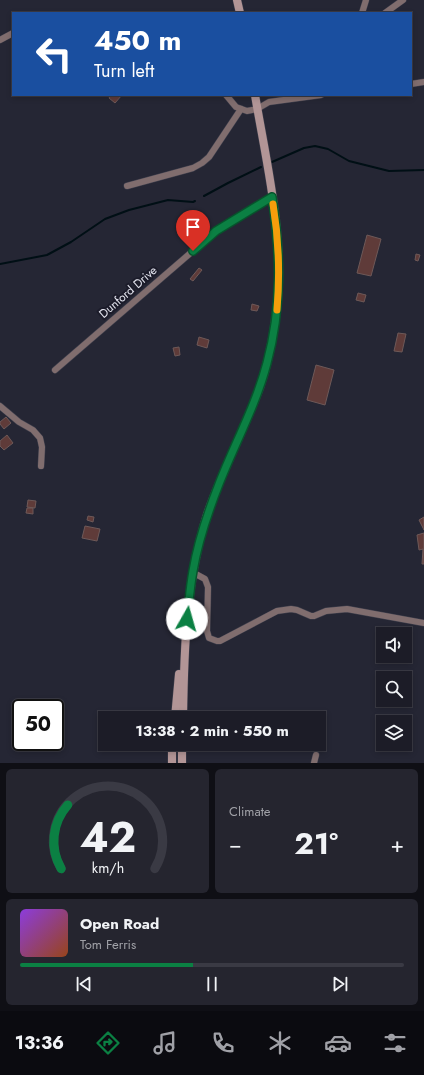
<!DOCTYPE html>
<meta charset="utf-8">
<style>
body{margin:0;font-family:Jost,sans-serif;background:#25252f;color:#f1f3f6;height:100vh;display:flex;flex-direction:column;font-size:15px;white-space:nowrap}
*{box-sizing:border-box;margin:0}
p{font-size:13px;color:#a0a1a7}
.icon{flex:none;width:22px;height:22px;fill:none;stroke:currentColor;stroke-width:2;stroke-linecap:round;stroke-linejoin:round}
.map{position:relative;height:763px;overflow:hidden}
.side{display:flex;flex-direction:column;gap:6px;padding:6px;background:#0f0f15;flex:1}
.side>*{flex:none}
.guide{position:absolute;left:12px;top:12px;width:400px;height:84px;border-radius:0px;box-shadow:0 2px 6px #0003,0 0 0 1px #3a3a44;background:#1a4fa0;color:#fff;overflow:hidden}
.controls{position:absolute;left:376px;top:627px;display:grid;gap:8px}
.controls a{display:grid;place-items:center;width:36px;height:36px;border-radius:0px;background:#1c1c27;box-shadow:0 2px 6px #0003,0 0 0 1px #3a3a44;font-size:20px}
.speed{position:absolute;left:12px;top:699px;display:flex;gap:8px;font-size:20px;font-weight:700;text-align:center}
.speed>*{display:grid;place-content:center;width:52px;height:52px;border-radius:50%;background:#1c1c27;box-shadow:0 2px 6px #0003,0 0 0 1px #3a3a44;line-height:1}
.speed .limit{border:2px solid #111;border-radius:6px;background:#fff;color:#111}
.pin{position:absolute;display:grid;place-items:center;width:34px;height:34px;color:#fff;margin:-41px -17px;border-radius:50% 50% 50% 0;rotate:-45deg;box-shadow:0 0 4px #0007}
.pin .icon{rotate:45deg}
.me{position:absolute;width:44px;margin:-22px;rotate:7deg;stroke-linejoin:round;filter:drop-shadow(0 0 3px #0008)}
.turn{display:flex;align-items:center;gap:14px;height:84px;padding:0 16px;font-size:18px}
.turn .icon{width:52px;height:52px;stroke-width:2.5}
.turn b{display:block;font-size:28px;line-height:34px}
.big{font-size:30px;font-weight:700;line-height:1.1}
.side .card{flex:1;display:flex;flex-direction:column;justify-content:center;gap:6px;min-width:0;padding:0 14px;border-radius:6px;background:#25252f}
.side .dial{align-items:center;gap:0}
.dial svg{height:104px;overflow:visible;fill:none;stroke:#3a3a44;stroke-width:7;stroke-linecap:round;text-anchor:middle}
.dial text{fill:#f1f3f6;stroke:none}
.song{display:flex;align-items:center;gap:12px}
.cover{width:48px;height:48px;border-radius:6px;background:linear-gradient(135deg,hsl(270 70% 55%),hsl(20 70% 35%))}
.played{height:4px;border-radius:2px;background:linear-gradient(90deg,#0b8043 45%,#3a3a44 45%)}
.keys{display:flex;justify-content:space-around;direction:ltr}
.heat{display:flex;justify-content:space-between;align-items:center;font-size:22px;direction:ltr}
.side .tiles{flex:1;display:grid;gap:6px;grid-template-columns:1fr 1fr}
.card:last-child{grid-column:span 2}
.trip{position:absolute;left:98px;top:711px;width:228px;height:40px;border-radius:0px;background:#1c1c27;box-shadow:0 2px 6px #0003,0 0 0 1px #3a3a44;font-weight:700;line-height:40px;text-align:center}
.tabs{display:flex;height:64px;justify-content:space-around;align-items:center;background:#0b0b10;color:#a0a1a7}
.tabs .icon{width:28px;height:28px}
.tabs .current{color:#0b8043}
.tabs b{font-size:18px;color:#f1f3f6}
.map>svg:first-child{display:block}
</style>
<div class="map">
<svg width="424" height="763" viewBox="0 0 424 763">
<rect width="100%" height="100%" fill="#252634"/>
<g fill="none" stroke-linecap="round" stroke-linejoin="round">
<g stroke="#000f15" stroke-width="2">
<polyline points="272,162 304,148 315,146 328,149 349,161 389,171 424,170"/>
<polyline points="204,196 228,183 261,167"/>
<polyline points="0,264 47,255 71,242 105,219 129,210 168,200 193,202 195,201"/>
</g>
</g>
<g fill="#5f3b39" stroke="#6e5958">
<polygon points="111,95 122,95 115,103 109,98"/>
<polygon points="367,235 381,239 371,276 357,273"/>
<polygon points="416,254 420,255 418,261 415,260"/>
<polygon points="199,268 202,270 193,281 190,279"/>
<polygon points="358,293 366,295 364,302 356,300"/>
<polygon points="252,304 259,306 257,311 251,310"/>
<polygon points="398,333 406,334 402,352 394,351"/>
<polygon points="199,337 209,340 207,348 197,345"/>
<polygon points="179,347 180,355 175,356 173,348"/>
<polygon points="316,365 334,370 325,405 307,400"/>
<polygon points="6,417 11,423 4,429 0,424 0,422"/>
<polygon points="7,435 13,443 4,450 0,446 0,441"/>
<polygon points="28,500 36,501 35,508 27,507"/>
<polygon points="27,508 33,508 33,514 26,513"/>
<polygon points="88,516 94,517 93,522 87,520"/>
<polygon points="424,517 424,530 419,520"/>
<polygon points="85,526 100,529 97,541 82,538"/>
<polygon points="424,533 424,564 422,564 423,549 419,550 417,535"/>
</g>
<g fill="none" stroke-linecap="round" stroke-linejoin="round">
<g stroke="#40414e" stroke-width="7">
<g id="minor">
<polyline points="362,13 366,0"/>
<polyline points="385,13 403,0"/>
<polyline points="0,40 13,33"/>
<polyline points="411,84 424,82"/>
<polyline points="226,95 236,107 247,111 257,109 269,102 321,95"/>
<polyline points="127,186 193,168 202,163 209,157 241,109"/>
<polyline points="55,370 216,231 272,197"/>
<polyline points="0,406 19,422 33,430 40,438 42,447 41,466"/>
<polyline points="192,572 205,579 208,587 207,631 209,638 217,641 220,641 277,611 291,609 297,610 311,616 314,616 326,611 347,609 424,623"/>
<polyline points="314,763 316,755"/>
</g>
</g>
<g stroke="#40414e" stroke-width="9">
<g id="secondary">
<polyline points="237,0 240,13"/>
<polyline points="175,718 179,674"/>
<path d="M 183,718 C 184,649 186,581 207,515 C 222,471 244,430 260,387 C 268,364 273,339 276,315 C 286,242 267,166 255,95"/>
<polyline points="182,744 182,763"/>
<polyline points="172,763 172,744"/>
</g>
</g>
<use href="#minor" stroke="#806d6e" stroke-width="6"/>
<use href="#secondary" stroke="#b29596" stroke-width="8"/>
</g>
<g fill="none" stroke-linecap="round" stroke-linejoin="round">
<g stroke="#07532c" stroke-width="10">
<path id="route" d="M 187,619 C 189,603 190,587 193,571 C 198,541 208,512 219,484 C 235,443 256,405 267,363 C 282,307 281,254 272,197 L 216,231 L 193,251"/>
</g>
<use href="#route" stroke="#0b8043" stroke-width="7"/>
<path stroke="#f59e0b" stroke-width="7" d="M 273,204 C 279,240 280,274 277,310"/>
</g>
<g text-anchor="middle" stroke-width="4" stroke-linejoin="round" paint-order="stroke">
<g font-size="12" fill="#e3e4ee" stroke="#1c1c2a">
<text transform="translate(128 292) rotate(-41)" y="4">Dunford Drive</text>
</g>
</g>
</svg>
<div class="controls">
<a><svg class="icon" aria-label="sound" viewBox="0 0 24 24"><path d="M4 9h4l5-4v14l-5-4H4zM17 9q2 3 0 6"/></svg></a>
<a><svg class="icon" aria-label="search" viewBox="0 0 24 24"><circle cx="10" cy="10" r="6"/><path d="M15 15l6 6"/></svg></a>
<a><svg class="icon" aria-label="layers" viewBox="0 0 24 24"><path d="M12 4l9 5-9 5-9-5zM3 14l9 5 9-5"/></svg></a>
</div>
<div class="speed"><div class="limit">50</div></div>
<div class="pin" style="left:193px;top:251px;background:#d93025"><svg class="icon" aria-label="arrive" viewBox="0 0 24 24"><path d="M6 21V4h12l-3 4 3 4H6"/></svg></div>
<svg class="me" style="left:187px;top:619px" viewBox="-20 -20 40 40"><circle r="19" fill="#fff"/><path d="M0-13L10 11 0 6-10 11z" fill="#0b8043"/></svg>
<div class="trip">13:38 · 2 min · 550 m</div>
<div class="guide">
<div class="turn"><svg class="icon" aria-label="left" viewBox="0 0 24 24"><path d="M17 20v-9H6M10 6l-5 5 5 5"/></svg><div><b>450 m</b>Turn left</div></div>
</div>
</div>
<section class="side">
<div class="tiles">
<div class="card dial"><svg viewBox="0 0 100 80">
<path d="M14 69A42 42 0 1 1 86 69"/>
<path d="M14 69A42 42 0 0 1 19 20" stroke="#0b8043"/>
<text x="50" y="56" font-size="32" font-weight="700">42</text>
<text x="50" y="72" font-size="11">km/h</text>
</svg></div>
<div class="card"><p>Climate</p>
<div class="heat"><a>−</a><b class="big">21°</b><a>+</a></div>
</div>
<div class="card">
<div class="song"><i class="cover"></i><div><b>Open Road</b><p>Tom Ferris</p></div></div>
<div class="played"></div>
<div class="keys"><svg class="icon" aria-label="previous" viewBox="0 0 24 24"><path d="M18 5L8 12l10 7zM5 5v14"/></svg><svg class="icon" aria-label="pause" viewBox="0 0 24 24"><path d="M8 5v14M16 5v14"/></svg><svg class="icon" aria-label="next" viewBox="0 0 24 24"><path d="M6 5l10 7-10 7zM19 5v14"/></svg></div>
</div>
</div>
</section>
<nav class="tabs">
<b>13:36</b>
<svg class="icon current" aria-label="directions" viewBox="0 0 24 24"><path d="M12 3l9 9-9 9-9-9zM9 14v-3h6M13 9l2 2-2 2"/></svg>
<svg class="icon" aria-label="music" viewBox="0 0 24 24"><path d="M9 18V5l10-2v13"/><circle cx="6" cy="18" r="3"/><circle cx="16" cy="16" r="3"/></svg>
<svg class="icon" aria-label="phone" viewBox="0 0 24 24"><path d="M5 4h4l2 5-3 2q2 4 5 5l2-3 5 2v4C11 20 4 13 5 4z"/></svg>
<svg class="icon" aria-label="climate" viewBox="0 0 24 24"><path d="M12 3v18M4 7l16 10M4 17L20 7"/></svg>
<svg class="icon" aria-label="car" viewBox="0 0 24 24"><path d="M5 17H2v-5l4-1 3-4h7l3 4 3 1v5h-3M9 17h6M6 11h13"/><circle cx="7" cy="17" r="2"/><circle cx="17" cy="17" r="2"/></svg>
<svg class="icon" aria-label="filters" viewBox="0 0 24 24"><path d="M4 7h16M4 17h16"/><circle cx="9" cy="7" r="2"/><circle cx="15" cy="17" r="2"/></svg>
</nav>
